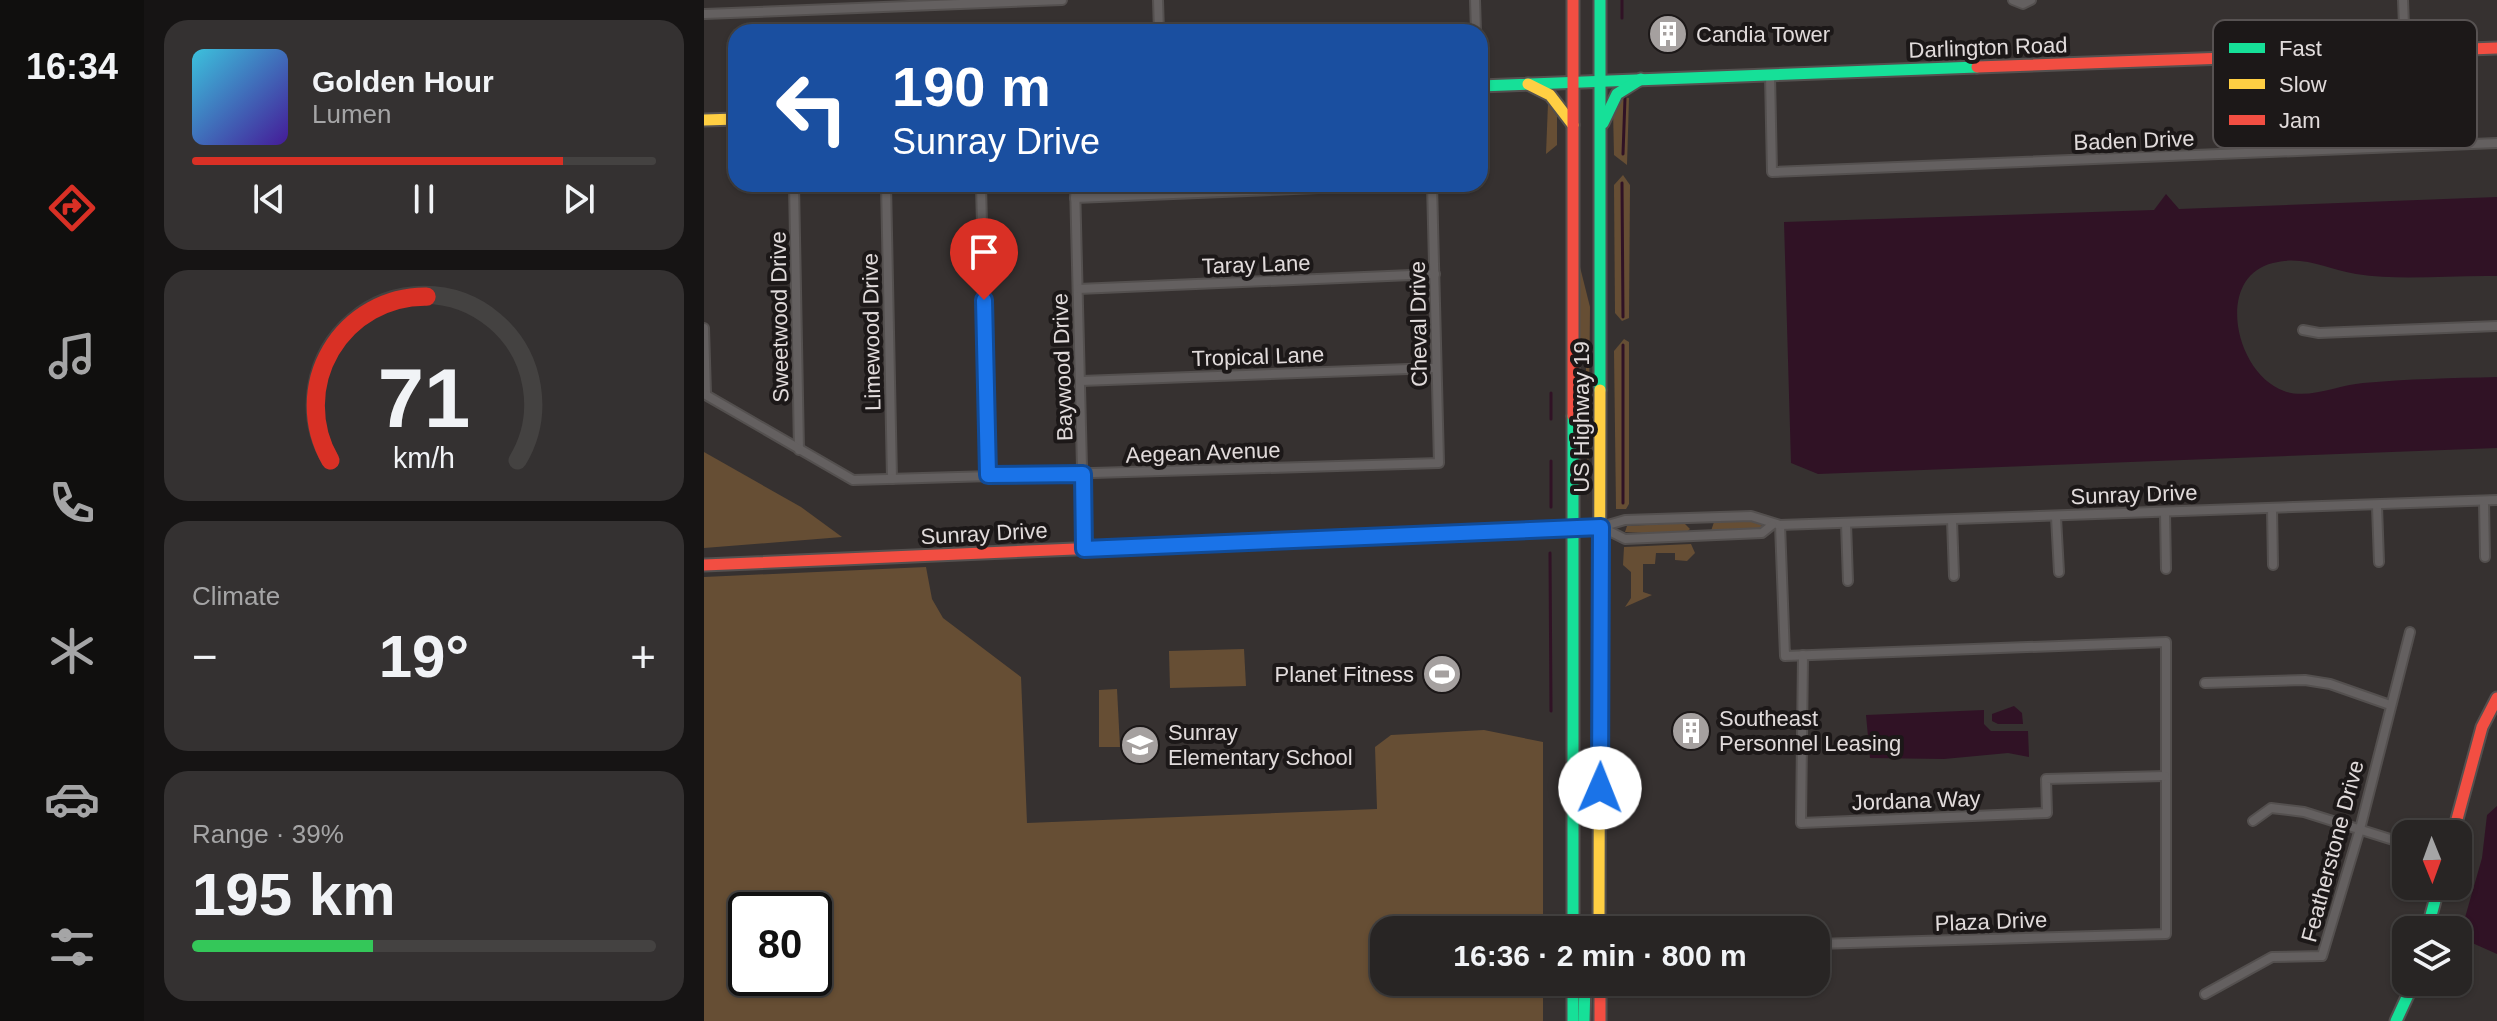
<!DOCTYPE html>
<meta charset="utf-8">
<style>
body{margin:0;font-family:Arial,sans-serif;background:#343131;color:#f1f3f6;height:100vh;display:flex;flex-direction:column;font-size:30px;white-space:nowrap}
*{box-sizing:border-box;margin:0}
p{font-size:26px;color:#a5a5a6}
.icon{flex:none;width:44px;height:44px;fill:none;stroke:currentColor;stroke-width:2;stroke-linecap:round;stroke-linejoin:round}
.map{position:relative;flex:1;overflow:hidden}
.panel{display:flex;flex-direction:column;gap:20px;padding:20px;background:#161414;width:560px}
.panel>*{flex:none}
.banner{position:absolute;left:24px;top:24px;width:760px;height:168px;border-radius:24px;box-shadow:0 2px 6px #0004,0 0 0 2px #444241;background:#1a4fa0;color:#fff;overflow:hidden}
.needle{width:52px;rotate:179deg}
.controls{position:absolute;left:1688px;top:820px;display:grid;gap:16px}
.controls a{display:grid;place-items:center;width:80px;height:80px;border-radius:16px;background:#282524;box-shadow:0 2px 6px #0004,0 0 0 2px #444241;font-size:40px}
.speed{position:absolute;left:24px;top:892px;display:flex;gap:16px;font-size:40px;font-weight:700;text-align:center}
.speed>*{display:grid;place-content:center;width:104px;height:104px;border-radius:50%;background:#282524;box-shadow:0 2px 6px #0004,0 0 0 2px #444241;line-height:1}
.speed .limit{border:4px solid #111;border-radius:12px;background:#fff;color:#111}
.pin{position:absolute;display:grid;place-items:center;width:68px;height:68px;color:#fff;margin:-82px -34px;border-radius:50% 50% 50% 0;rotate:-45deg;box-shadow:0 0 8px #0007}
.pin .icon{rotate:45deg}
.me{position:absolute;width:88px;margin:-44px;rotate:1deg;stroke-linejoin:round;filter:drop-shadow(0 0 6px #0008)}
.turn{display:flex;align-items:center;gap:28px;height:168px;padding:0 32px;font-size:36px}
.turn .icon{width:104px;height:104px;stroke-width:2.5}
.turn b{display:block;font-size:56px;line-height:68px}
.big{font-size:60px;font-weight:800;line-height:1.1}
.panel .widget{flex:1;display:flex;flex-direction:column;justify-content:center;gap:12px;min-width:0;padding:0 28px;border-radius:24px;background:#343131}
.panel .dial{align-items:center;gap:0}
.dial svg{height:208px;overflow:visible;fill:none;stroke:#444241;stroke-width:7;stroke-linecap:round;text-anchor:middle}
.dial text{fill:#f1f3f6;stroke:none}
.song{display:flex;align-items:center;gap:24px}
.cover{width:96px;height:96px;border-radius:12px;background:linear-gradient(135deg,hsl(190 70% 55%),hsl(260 70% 35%))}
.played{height:8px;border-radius:4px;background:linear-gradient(90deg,#d93025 80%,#444241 80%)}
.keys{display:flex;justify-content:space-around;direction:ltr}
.heat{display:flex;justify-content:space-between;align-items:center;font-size:44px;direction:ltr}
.charge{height:12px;border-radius:6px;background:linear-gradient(90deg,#34c759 39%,#444241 0)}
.trip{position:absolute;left:666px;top:916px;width:460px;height:80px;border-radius:24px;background:#282524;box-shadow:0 2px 6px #0004,0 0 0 2px #444241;font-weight:800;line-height:80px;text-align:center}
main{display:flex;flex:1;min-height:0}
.dock{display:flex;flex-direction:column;width:144px;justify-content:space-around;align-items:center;background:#100f0e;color:#a5a5a6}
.dock .icon{width:56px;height:56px}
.dock .on{color:#d93025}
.dock b{font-size:36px;color:#f1f3f6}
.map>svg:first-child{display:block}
</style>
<main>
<nav class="dock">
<b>16:34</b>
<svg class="icon on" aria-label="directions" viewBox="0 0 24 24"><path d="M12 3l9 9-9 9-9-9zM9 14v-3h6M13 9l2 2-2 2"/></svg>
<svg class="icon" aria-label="music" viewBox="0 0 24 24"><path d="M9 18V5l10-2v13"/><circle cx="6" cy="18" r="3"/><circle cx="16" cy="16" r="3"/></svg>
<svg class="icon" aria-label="phone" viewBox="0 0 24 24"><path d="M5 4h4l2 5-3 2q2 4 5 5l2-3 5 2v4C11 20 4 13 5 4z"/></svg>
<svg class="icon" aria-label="climate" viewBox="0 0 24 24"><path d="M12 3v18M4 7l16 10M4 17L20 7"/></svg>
<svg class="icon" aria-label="car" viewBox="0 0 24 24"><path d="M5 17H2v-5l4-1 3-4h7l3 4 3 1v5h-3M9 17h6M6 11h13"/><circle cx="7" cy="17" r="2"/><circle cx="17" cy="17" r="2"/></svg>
<svg class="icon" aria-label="filters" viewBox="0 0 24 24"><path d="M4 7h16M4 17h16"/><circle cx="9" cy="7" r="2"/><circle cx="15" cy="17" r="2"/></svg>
</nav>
<section class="panel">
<div class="widget">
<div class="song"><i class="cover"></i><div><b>Golden Hour</b><p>Lumen</p></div></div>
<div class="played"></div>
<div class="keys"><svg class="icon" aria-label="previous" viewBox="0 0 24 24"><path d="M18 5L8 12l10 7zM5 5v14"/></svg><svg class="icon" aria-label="pause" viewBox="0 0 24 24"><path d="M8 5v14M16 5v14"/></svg><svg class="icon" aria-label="next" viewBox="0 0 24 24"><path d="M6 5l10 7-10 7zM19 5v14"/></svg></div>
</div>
<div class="widget dial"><svg viewBox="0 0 100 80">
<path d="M14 69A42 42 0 1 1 86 69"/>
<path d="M14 69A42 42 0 0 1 51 6" stroke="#d93025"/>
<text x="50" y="56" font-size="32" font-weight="700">71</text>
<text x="50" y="72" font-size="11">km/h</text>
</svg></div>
<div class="widget"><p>Climate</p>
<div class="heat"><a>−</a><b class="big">19°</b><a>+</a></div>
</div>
<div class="widget"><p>Range · 39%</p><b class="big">195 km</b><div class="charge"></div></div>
</section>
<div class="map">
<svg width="1793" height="1021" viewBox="0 0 1793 1021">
<rect width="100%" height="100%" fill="#363130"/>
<g fill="#664e34" fill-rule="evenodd">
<polygon points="918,97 925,98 923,165 910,155 909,110"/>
<polygon points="844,103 853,116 853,145 842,154"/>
<polygon points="919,175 926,185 925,318 918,321 911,313 910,185"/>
<polygon points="876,267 886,307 884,502 882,369 876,344"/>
<polygon points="920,339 925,342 925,504 922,509 912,509 910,351"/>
<polygon points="0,452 97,507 138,537 0,548"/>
<polygon points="1052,521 1058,523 1057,530 1007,531 1010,522"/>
<polygon points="980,523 986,529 979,535 921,532 923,526"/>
<polygon points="987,544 991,553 983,561 971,560 971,553 952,553 951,564 939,564 939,592 948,595 921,607 927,598 927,572 919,565 920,547"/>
<path d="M 222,567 L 228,599 L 239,618 L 317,677 L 323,823 L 673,809 L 671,747 L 687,735 L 780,730 L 839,742 L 839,930 L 680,930 L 680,982 L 839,982 L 839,1021 L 0,1021 L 0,577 ZM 42,910 L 110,910 L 110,978 L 42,978 Z"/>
<polygon points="540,649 542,686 466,688 465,651"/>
<polygon points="413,689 416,747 395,747 395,690"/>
</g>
<g fill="#301225">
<path d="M 1462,194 L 1475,209 L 1793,197 L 1793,276 C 1747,275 1697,281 1652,274 C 1622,269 1600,255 1569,263 C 1510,277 1531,374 1580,391 C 1605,400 1634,385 1659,383 C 1703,379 1748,378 1793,377 L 1793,448 L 1114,474 L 1087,463 L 1080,222 L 1450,210 Z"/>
<polygon points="1310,706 1318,713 1319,724 1294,724 1288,721 1288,714"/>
<polygon points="1280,710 1280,724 1287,731 1324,731 1325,757 1304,753 1240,759 1166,758 1162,715"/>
<polygon points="1793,806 1793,954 1766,942 1758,928 1778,858 1783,815"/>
</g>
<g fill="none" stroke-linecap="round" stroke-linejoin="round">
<g stroke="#301225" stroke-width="3">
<polyline points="918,0 918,18"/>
<polyline points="919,154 921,98"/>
<polyline points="918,183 919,317"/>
<polyline points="919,345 919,503"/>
<polyline points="847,419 847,393"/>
<polyline points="847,507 847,461"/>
<polyline points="846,553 847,711"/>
</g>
<g stroke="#54504f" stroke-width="12">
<g id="street">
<polyline points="454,0 455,32"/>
<polyline points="771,0 772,32"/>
<polyline points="1309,0 1319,4 1327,0"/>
<polyline points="1699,0 1701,52"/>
<polyline points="0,14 358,0"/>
<polyline points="1066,75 1068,172 1793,143"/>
<polyline points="90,184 95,450"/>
<polyline points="182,184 188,479"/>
<polyline points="277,184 284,475"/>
<polyline points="371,184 380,549"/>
<polyline points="371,198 711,184"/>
<polyline points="374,289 731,274"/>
<polyline points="0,328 2,394"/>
<polyline points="1599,330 1615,333 1793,326"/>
<polyline points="377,381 732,368"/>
<polyline points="0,394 149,480 735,463 728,184"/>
<polyline points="1780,501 1781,557"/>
<polyline points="1673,506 1675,562"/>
<polyline points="1568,508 1569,565"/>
<polyline points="1461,513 1462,569"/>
<polyline points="1352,517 1355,572"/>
<polyline points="1248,520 1250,576"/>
<polyline points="1142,523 1144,581"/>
<polyline points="1076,525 1081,656 1462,642 1462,934 1112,944"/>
<polyline points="897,527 921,520 1047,516 1076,525 1793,500"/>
<polyline points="897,527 921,539 1058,533 1068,525"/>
<polyline points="1099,655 1097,823 1343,813 1342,779 1461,776"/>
<polyline points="1501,683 1601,680 1626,684 1686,705"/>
<polyline points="1549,821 1567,808 1600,812 1702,844"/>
<polyline points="1501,994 1568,957 1618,956 1656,829 1706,632"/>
</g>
</g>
<g stroke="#54504f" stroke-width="15">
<g id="fast">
<polyline points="776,86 1273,67"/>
<polyline points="899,123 913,94 937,79"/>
<polyline points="896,390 896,0"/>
<polyline points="869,416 869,930"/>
<polyline points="559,541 897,527"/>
<polyline points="1723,930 1735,886"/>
<polyline points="869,982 869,1021"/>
<polyline points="880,1021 881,982"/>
<polyline points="1692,1021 1710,982"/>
</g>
</g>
<g stroke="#54504f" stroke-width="15">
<g id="slow">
<polyline points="824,84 846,95 869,125"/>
<polyline points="0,120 32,119"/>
<polyline points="895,930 896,390"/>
</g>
</g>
<g stroke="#54504f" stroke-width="15">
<g id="jam">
<polyline points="869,0 869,416"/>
<polyline points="1273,67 1793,48"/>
<polyline points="0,565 559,541"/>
<polyline points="1749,834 1778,727 1793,698"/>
<polyline points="896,982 896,1021"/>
</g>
</g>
<use href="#street" stroke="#646060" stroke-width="8"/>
<use href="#fast" stroke="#16e098" stroke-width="11"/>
<use href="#slow" stroke="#ffcf43" stroke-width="11"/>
<use href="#jam" stroke="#f24e42" stroke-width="11"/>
</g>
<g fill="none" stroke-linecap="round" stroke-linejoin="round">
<g stroke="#114b97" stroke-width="20">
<polyline id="route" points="280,300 284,475 379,474 380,549 897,527 896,788"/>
</g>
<use href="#route" stroke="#1a73e8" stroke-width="14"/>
</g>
<defs>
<g id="building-disc" transform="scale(2)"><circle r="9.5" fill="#a5a09f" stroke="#1c1818"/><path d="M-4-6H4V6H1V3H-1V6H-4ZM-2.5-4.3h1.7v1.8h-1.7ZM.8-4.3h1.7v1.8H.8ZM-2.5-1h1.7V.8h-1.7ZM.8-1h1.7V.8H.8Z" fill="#fff"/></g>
<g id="stadium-disc" transform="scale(2)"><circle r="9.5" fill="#a5a09f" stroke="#1c1818"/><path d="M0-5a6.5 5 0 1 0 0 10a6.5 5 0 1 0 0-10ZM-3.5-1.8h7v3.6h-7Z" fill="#fff"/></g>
<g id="school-disc" transform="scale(2)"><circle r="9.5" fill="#a5a09f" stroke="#1c1818"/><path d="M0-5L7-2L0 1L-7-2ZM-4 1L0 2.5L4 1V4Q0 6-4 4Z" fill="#fff"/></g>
</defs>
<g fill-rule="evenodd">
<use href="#building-disc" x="964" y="34"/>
<use href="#stadium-disc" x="738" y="674"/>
<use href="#building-disc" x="987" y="731"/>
<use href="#school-disc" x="436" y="745"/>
</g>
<g text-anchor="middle" stroke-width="8" stroke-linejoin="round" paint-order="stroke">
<g font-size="22" fill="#e1dbdb" stroke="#1c1818" text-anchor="start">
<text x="992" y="42">Candia Tower</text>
<text x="710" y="682" text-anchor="end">Planet Fitness</text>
<text x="1015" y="726">Southeast<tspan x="1015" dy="25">Personnel Leasing</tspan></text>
<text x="464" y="740">Sunray<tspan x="464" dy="25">Elementary School</tspan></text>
</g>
<g font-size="22" fill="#e1dbdb" stroke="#1c1818">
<text transform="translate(1284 47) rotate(-2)" y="8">Darlington Road</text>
<text transform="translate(1430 140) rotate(-2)" y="8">Baden Drive</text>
<text transform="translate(552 264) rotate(-2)" y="8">Taray Lane</text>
<text transform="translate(75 317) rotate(-91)" y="8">Sweetwood Drive</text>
<text transform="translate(714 324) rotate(-91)" y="8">Cheval Drive</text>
<text transform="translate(167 332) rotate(-91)" y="8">Limewood Drive</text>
<text transform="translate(554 356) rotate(-2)" y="8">Tropical Lane</text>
<text transform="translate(358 367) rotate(-92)" y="8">Baywood Drive</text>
<text transform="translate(877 417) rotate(-90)" y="8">US Highway 19</text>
<text transform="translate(499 452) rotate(-2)" y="8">Aegean Avenue</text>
<text transform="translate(1430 494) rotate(-2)" y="8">Sunray Drive</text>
<text transform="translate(280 533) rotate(-3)" y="8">Sunray Drive</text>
<text transform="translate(1212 800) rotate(-2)" y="8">Jordana Way</text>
<text transform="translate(1628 851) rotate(-75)" y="8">Featherstone Drive</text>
<text transform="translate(1287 921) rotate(-2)" y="8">Plaza Drive</text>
</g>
</g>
<rect x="1509" y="20" width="264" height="128" rx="12" fill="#1c1818" stroke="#575252" stroke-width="2"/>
<rect x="1525" y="43" width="36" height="10" fill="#16e098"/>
<rect x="1525" y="79" width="36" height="10" fill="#ffcf43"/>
<rect x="1525" y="115" width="36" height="10" fill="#f24e42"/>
<g font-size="22" fill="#e1dbdb">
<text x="1575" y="56">Fast</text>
<text x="1575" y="92">Slow</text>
<text x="1575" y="128">Jam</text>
</g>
</svg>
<div class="controls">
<a><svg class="needle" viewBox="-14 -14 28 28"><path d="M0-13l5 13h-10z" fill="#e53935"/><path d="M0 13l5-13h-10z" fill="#a5a5a6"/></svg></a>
<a><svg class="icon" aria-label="layers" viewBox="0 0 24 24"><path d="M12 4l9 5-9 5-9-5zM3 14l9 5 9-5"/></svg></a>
</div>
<div class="speed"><div class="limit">80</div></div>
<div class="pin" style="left:280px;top:300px;background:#d93025"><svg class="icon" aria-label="arrive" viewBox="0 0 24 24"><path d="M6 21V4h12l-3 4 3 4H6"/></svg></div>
<svg class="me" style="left:896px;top:788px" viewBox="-20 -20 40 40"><circle r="19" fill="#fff"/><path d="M0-13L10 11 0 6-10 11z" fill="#1a73e8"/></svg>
<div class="trip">16:36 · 2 min · 800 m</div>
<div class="banner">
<div class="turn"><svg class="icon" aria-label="left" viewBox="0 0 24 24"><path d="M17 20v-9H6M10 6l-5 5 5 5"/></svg><div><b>190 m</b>Sunray Drive</div></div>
</div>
</div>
</main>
